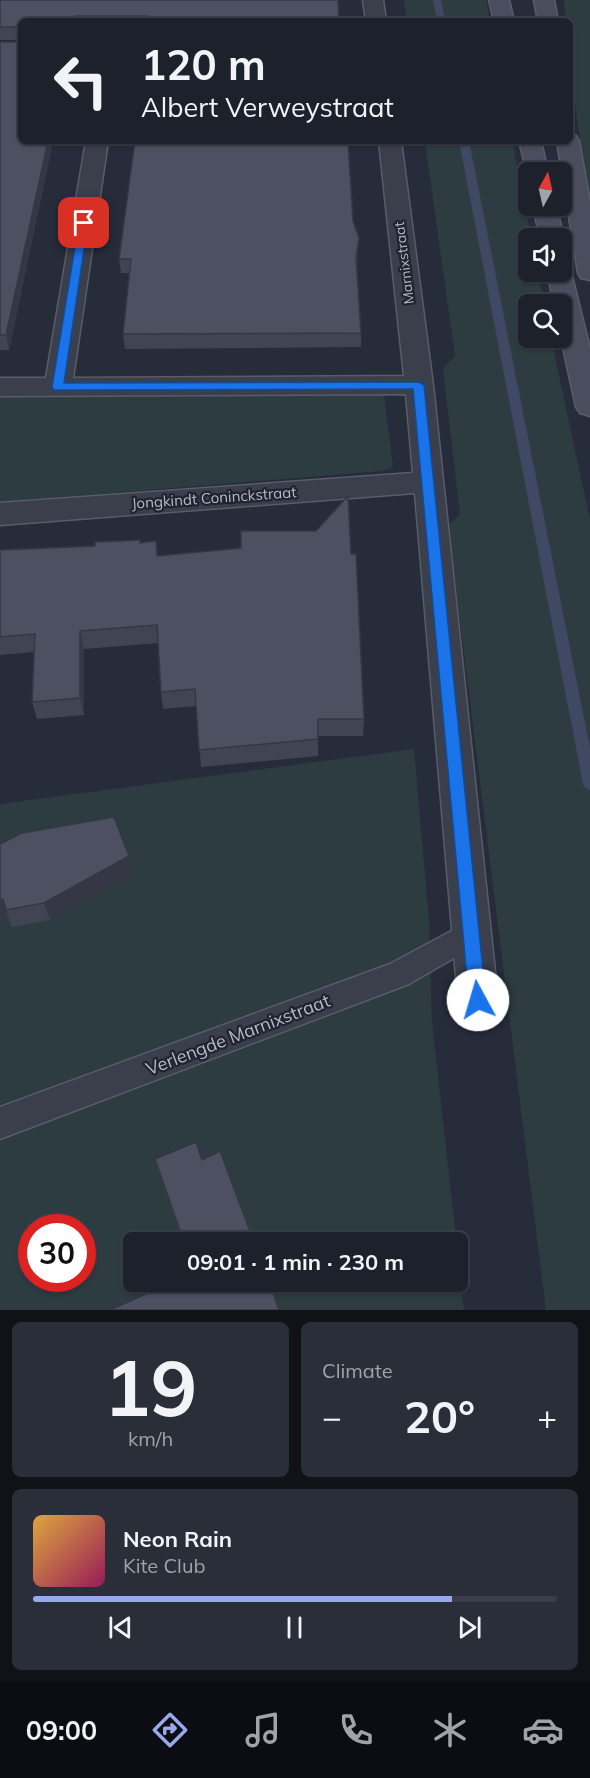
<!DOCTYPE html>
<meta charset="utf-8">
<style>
body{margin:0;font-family:Mulish,sans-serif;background:#2a2e38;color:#f1f3f6;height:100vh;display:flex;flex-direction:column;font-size:22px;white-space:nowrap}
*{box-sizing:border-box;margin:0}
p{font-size:20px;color:#a0a3a9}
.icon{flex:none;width:33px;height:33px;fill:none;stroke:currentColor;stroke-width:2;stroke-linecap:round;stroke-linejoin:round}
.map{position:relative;height:1310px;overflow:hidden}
.panel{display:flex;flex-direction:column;gap:12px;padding:12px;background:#101218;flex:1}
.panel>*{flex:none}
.banner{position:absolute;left:18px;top:18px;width:555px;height:126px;border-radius:9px;box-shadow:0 2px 4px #0004,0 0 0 2px #3b3e48;background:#1d212c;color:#f1f3f6;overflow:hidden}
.needle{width:39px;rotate:8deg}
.tools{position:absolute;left:518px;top:162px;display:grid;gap:12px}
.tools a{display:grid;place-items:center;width:54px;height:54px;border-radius:9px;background:#1d212c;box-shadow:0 2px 4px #0004,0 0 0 2px #3b3e48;font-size:30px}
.speed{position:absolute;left:18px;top:1214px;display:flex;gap:12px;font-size:30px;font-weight:700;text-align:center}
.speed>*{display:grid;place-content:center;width:78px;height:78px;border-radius:50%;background:#1d212c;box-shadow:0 2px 4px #0004,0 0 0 2px #3b3e48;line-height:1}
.speed .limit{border:9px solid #d22;background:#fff;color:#111}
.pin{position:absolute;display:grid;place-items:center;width:51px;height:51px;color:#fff;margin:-26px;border-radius:12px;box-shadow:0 3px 9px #0006}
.me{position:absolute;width:66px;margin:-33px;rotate:354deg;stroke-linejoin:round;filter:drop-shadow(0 0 4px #0008)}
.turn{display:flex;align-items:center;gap:21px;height:126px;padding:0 24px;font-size:27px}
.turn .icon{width:78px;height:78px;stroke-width:2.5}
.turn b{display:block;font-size:42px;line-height:51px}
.big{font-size:45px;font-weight:700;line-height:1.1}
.panel .widget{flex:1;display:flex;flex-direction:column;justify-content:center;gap:9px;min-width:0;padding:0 21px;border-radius:9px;background:#2a2e38}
.panel .dial{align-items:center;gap:0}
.dial b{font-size:78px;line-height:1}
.song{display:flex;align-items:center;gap:18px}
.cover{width:72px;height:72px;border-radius:9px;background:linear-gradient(135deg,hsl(40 70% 55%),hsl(330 70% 35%))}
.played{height:6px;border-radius:3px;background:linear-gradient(90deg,#97a8eb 80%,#3b3e48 80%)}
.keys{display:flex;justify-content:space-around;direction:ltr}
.heat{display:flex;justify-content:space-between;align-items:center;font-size:33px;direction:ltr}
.panel .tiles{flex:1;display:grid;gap:12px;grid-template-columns:1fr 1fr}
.widget:last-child{grid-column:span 2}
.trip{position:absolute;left:123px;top:1232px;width:345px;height:60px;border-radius:9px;background:#1d212c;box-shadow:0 2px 4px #0004,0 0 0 2px #3b3e48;font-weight:700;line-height:60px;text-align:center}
.menu{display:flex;height:96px;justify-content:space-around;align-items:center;background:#0c0d12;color:#a0a3a9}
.menu .icon{width:42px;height:42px}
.menu .current{color:#97a8eb}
.menu b{font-size:27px;color:#f1f3f6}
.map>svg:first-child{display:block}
</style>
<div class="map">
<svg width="590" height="1310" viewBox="0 0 590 1310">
<rect width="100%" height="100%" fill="#272c3b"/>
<g fill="#2d3c40" fill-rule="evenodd">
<polygon points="404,0 486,0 490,21 407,21"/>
<path d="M 564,0 L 590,0 L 590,192 C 578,132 570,83 570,21 L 566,21 Z"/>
<polygon points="425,141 512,141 531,238 528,238 528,272 538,272 544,304 528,304 528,338 551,338 590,520 590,1310 546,1310 448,525 460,515 443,368 455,356"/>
<polygon points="368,392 384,395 393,467 382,471 0,502 0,394"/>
<path d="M 414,749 L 429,921 L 432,1022 L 464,1310 L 0,1310 L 0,804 ZM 32,1227 L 82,1227 L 82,1278 L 32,1278 ZM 134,1242 L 458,1242 L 458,1281 L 134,1281 Z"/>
</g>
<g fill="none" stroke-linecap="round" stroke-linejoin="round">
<g fill="#404964" fill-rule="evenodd">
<polygon points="433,0 441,0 445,21 437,21"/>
<polygon points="459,141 469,141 590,748 590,790 585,788 583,784"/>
</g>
<g stroke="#595c69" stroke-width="3">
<polygon id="lane" points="470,921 480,925 484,934 480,943 409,984 0,1139 0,1107 390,964"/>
</g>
<g stroke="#595c69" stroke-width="3">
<g id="street">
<polygon points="363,0 383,0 386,21 366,21"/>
<polygon points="86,141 108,141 73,378 404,376 379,141 401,141 433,385 498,1000 492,1013 478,1019 464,1013 458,1000 415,493 0,525 0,503 413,473 406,394 0,396 0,378 46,378"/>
</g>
</g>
<g stroke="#595c69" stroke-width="3">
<g id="secondary">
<polygon points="489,0 509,0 514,21 494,21"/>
<polygon points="534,0 554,0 558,21 538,21"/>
<polygon points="570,135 576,136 579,141 590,203 590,280 581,278 578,273 557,141 570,141"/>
<polygon points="519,141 541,141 548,172 528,172 528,176"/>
<polygon points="533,206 556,206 564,238 561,243 561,238 540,238"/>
<polygon points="561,265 568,267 571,272 590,349 590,416 580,413 576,407 561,338 561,304 554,304 547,272 561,272"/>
</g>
</g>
<use href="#lane" fill="#3b3e4b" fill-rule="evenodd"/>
<use href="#street" fill="#3b3e4b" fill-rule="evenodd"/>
<use href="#secondary" fill="#494d5e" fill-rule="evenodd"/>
</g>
<g fill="#414553">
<polygon points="0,0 339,21 21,21 21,141 53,141 9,350 0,350 0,42 20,42 20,40 0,40"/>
<polygon points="353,221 359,238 357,264 361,333 361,347 125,349 123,334 130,273 121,273 119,259"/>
<polygon points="156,541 158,556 351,554 364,719 363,736 318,736 318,756 201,767 196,706 163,709 161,692 158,643 84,649 84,715 37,719 32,702 34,652 0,655 0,550 95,546"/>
<polygon points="0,844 129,856 132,874 50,920 12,927 8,916 0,919"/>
<polygon points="155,1159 202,1160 254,1242 183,1242 159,1172"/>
</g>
<g fill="#353844">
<polygon points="48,141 53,141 9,350 6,335"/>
<polygon points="359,238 358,253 356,272 356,257"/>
<polygon points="80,631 84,649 84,715 80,698"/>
<polygon points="129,856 132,874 50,920 44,903"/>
<polygon points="3,899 8,916 0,919 0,900"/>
</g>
<g fill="#4c5061" stroke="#353844" stroke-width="1.5">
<polygon points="0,0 338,0 339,21 151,21 152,17 146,16 75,16 74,21 21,21 21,141 48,141 6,335 0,335 0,42 20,42 20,27 0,27"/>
<polygon points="135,141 348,141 353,221 359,238 356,257 361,333 123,334 131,259 119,259"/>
<polygon points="348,496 351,554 356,554 364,719 318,719 318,739 199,750 195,689 161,692 157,625 80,631 80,698 32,702 35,634 0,637 0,550 95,546 95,542 140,540 140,543 156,541 157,556 241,548 241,531 316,531"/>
<polygon points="114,817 129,856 44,903 6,910 3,899 0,900 0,844 22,833"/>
<polygon points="196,1142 202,1160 220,1151 254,1242 184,1242 155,1159"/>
<polygon points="175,1281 269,1281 279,1310 110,1310"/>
</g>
<polygon fill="#1a73e8" stroke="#114b97" stroke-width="1.5" points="84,220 88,223 64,383 419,382 424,385 486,1000 484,1005 478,1008 472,1005 469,1000 413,389 54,390 52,387 79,223"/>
<g text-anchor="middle" stroke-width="4.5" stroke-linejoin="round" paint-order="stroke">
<g font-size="14" fill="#b6bac6" stroke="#202330">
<text transform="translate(404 263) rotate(-97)" y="5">Marnixstraat</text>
</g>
<g font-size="15" fill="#b6bac6" stroke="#202330">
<text transform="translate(214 498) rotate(-4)" y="5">Jongkindt Coninckstraat</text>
</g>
<g font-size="18" fill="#b6bac6" stroke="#202330">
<text transform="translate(238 1035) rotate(-21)" y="6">Verlengde Marnixstraat</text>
</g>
</g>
</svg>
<div class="tools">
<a><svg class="needle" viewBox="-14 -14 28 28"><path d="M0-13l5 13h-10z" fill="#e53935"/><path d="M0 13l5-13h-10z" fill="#a0a3a9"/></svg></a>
<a><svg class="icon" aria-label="sound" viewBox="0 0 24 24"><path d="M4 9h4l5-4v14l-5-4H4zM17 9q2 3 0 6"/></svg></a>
<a><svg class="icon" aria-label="search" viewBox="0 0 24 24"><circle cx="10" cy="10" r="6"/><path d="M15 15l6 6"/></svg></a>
</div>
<div class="speed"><div class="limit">30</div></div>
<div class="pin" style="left:84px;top:223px;background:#d93025"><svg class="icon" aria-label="arrive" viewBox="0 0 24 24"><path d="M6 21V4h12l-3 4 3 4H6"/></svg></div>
<svg class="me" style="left:478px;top:1000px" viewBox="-20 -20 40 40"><circle r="19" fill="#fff"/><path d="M0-13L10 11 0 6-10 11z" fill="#1a73e8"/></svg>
<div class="trip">09:01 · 1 min · 230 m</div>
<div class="banner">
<div class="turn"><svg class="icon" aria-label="left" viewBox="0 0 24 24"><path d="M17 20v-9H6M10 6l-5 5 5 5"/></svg><div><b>120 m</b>Albert Verweystraat</div></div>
</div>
</div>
<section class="panel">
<div class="tiles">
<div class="widget dial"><b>19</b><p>km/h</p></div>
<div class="widget"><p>Climate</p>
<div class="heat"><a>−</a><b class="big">20°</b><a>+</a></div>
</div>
<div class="widget">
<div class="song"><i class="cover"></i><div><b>Neon Rain</b><p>Kite Club</p></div></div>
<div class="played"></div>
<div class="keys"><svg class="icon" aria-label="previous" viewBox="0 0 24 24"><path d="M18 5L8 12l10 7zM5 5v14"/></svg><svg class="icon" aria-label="pause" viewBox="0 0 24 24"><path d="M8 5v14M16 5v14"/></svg><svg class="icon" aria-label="next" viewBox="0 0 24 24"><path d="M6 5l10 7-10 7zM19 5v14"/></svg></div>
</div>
</div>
</section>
<nav class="menu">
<b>09:00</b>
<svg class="icon current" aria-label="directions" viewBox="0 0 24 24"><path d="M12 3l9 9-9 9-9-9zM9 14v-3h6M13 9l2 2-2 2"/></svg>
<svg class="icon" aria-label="music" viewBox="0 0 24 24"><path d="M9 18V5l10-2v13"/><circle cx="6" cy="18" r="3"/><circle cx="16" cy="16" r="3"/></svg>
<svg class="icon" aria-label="phone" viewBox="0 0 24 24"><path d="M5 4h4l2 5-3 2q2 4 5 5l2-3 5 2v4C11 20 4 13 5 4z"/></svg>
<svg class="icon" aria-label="climate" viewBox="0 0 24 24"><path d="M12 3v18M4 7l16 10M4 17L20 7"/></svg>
<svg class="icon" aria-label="car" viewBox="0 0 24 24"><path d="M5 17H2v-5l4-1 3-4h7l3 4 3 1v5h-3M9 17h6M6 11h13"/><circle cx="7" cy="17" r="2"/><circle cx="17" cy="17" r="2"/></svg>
</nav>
